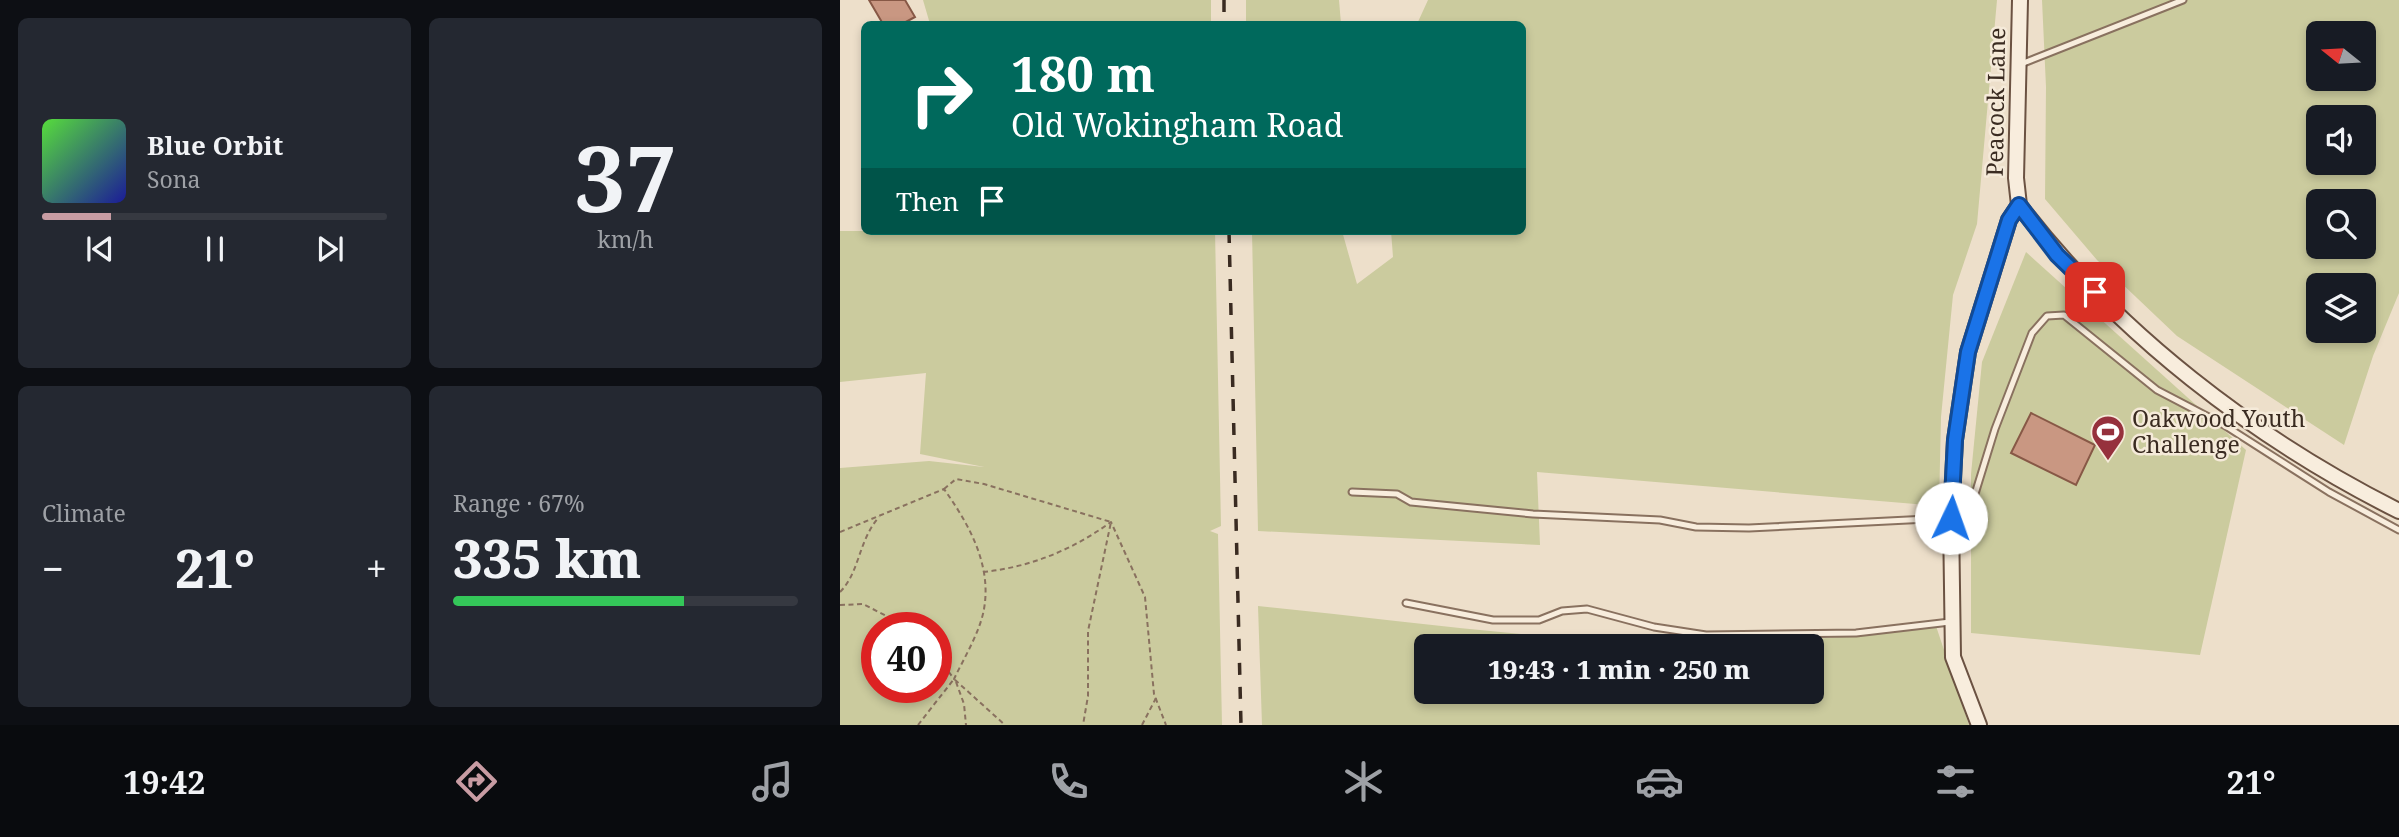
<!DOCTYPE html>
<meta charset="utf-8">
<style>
body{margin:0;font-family:"Noto Serif",serif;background:#242831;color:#f1f3f6;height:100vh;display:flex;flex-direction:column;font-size:26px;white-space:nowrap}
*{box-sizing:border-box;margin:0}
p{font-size:23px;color:#9ea1a6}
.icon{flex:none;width:38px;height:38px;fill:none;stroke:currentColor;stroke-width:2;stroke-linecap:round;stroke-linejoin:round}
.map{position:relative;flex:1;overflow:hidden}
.panel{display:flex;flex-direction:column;gap:18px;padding:18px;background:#0d0f14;width:840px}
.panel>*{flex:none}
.hud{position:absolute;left:21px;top:21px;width:665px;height:214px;border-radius:10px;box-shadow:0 4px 10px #0003;background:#00695c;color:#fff;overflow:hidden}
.needle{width:46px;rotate:288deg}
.controls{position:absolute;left:1466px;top:21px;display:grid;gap:14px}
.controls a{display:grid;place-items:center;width:70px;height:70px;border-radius:10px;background:#171b24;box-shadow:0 4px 10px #0003;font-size:35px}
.speed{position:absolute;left:21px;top:612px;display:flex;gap:14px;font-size:35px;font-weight:700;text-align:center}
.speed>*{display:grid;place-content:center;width:91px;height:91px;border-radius:50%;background:#171b24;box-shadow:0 4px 10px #0003;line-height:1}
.speed .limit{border:10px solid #d22;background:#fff;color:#111}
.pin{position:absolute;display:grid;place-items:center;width:60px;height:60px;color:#fff;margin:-30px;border-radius:14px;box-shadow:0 4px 10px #0006}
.me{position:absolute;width:77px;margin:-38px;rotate:3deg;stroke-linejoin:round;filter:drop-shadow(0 0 5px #0008)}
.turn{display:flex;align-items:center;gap:24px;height:147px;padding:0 35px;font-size:32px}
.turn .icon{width:91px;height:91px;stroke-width:2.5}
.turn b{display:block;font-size:49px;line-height:60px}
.then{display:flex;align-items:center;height:66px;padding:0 35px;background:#0003;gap:14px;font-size:26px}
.big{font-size:52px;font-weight:800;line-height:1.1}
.panel .tile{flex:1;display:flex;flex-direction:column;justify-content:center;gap:10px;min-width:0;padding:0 24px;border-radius:10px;background:#242831}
.panel .dial{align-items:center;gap:0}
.dial b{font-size:91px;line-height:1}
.song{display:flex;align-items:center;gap:21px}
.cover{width:84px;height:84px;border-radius:10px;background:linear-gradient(135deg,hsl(110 70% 55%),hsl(240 70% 35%))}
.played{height:7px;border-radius:4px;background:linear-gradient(90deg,#c89ca3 20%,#363941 20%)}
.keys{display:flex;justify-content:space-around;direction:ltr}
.heat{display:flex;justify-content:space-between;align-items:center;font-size:38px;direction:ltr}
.charge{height:10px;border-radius:5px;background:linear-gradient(90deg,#34c759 67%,#363941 0)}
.panel .tiles{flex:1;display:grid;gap:18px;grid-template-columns:repeat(2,1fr)}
.trip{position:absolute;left:574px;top:634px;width:410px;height:70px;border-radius:10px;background:#171b24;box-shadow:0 4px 10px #0003;font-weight:800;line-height:70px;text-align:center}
.dock{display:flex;height:112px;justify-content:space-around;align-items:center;background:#090b0e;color:#9ea1a6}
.dock .icon{width:49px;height:49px}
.dock .current{color:#c89ca3}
.dock b{font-size:32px;color:#f1f3f6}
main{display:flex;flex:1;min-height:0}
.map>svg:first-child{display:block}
</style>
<main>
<section class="panel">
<div class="tiles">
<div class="tile">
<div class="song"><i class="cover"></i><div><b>Blue Orbit</b><p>Sona</p></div></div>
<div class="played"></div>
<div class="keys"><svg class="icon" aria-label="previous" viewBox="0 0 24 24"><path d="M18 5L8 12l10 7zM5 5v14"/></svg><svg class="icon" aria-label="pause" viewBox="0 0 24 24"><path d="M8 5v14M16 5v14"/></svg><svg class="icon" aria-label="next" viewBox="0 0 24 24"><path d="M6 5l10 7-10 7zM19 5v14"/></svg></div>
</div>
<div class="tile dial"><b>37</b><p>km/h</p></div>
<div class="tile"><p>Climate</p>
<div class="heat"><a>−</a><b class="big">21°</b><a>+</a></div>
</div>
<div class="tile"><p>Range · 67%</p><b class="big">335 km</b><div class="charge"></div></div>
</div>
</section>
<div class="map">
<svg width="1559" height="725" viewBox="0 0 1559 725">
<rect width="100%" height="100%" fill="#eddfca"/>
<g fill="#cbcb9e" fill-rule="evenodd">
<polygon points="83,0 371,0 371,24 90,24"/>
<polygon points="406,0 499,0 501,24 406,24"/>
<polygon points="588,0 1157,0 1137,224 1113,295 1101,417 1099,506 697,472 700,545 418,531 412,231 502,231 517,284 553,257 551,231 682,231 682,24 577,24"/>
<path d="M 1202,0 L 1559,0 L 1559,293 L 1533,356 L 1504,445 L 1337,336 L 1257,260 L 1205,199 L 1206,87 ZM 1479,33 L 1524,33 L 1524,79 L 1479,79 ZM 1479,117 L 1524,117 L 1524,163 L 1479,163 ZM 1479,201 L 1524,201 L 1524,247 L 1479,247 ZM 1479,285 L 1524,285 L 1524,331 L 1479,331 Z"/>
<path d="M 0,231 L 375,231 L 381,526 L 370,531 L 378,534 L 382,725 L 0,725 L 0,468 L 89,461 L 144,467 L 80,454 L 86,373 L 0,382 ZM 96,628 L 96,688 L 37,688 L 37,628 Z"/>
<polygon points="1186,252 1406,450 1360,655 1131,633 1131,474 1142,362"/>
<path d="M 418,606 C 529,617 640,632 751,640 C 867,648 982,642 1096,626 L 1129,725 L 422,725 ZM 586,646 L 971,646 L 971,691 L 586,691 Z"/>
</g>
<g fill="#c99782" stroke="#875846" stroke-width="2">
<polygon points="29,0 65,0 75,17 62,24 43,24"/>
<polygon points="1191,413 1255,445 1236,485 1171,453"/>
</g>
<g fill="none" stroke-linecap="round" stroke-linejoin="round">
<g stroke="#89715f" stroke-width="9">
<g id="lane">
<polyline points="1181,64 1343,0"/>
<polyline points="512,492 557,494 571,502 693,514 820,520 856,527 909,528 1108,518"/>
<polyline points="1112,495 1135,494 1155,429 1192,333 1207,316 1224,315 1317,390 1384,425 1489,492 1559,530"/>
<polyline points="566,603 653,620 699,620 722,611 747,609 814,627 866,635 1016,633 1110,622"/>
</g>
</g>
<g stroke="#6b5242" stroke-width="18">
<g id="secondary">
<path d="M 1179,205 C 1277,333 1415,439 1559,511"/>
<polyline points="1179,205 1176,178 1180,0"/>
<polyline points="1139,725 1113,657 1111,518 1115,440 1128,352 1169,220 1179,205"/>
</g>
</g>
<g stroke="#89715f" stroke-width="2" stroke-dasharray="5 3.5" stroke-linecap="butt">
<polyline points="104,489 116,479 144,484 271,522 248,631 248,696 243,725"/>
<path d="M 0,532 L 104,489 C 128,523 152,564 144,609 C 140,632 124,658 114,679 L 96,655"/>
<path d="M 143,572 C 191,567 232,550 271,522 L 305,597 L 314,694 L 326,725"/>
<path d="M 0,592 C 20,572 18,541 39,517"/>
<polyline points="0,605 23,604 70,628"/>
<polyline points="116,682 124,704 126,725"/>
<polyline points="78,725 114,679 165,725"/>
<polyline points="302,725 316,698"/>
</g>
<use href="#lane" stroke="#f8eddd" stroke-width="5"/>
<use href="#secondary" stroke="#f8eddd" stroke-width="14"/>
<g stroke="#3a2b21" stroke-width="3.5" stroke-dasharray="12 12" stroke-linecap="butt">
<polyline points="384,0 384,24"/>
<polyline points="389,231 401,725"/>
</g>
</g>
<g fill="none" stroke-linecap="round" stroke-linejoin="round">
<g stroke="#114b97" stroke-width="18">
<polyline id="route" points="1111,518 1115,440 1128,352 1169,220 1179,205 1217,255 1255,292"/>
</g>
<use href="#route" stroke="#1a73e8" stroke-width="12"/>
</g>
<defs>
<g id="stadium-pin" transform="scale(1.75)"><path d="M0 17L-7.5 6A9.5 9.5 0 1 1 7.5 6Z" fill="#96313d" stroke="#f5ead9"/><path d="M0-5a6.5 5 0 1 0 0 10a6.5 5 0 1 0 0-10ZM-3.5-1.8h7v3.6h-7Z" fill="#fff"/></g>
</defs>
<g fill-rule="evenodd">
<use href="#stadium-pin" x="1268" y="432"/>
</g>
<g text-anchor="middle" stroke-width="5" stroke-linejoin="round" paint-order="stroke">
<g font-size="23" fill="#3a2b21" stroke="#f5ead9">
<text transform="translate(1156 102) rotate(-89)" y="8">Peacock Lane</text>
</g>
<g font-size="23" fill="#3a2b21" stroke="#f5ead9" text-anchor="start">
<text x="1292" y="427">Oakwood Youth<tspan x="1292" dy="26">Challenge</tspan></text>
</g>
</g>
</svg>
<div class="controls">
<a><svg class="needle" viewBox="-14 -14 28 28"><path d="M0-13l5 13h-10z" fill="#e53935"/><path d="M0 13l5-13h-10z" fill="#9ea1a6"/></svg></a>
<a><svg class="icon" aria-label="sound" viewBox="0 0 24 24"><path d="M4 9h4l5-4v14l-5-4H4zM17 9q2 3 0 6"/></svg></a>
<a><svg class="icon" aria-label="search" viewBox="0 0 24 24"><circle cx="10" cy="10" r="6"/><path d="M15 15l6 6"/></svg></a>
<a><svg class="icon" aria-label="layers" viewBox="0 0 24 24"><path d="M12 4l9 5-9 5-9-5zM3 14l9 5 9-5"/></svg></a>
</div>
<div class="speed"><div class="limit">40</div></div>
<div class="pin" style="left:1255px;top:292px;background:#d93025"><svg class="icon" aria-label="arrive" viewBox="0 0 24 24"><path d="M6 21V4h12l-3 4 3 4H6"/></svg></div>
<svg class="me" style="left:1111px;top:518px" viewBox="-20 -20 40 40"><circle r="19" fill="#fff"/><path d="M0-13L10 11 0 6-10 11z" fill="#1a73e8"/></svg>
<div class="trip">19:43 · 1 min · 250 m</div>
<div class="hud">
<div class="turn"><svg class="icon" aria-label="right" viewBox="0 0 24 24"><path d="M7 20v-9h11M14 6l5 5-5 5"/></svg><div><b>180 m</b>Old Wokingham Road</div></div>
<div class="then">Then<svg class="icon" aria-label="arrive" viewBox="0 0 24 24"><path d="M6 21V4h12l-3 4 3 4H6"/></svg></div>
</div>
</div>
</main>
<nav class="dock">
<b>19:42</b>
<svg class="icon current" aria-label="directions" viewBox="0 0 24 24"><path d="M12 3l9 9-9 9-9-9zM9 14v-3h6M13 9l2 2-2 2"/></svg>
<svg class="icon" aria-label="music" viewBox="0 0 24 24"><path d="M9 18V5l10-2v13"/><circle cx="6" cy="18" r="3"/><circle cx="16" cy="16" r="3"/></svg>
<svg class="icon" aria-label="phone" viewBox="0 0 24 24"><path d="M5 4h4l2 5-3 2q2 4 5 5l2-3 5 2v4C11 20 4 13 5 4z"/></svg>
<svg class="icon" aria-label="climate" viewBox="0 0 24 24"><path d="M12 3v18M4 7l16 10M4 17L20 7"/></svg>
<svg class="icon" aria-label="car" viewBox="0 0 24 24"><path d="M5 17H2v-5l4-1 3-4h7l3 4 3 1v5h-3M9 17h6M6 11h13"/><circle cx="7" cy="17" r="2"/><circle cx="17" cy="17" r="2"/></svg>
<svg class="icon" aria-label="filters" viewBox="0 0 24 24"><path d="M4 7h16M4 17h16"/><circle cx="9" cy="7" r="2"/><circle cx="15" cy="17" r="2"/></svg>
<b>21°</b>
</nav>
